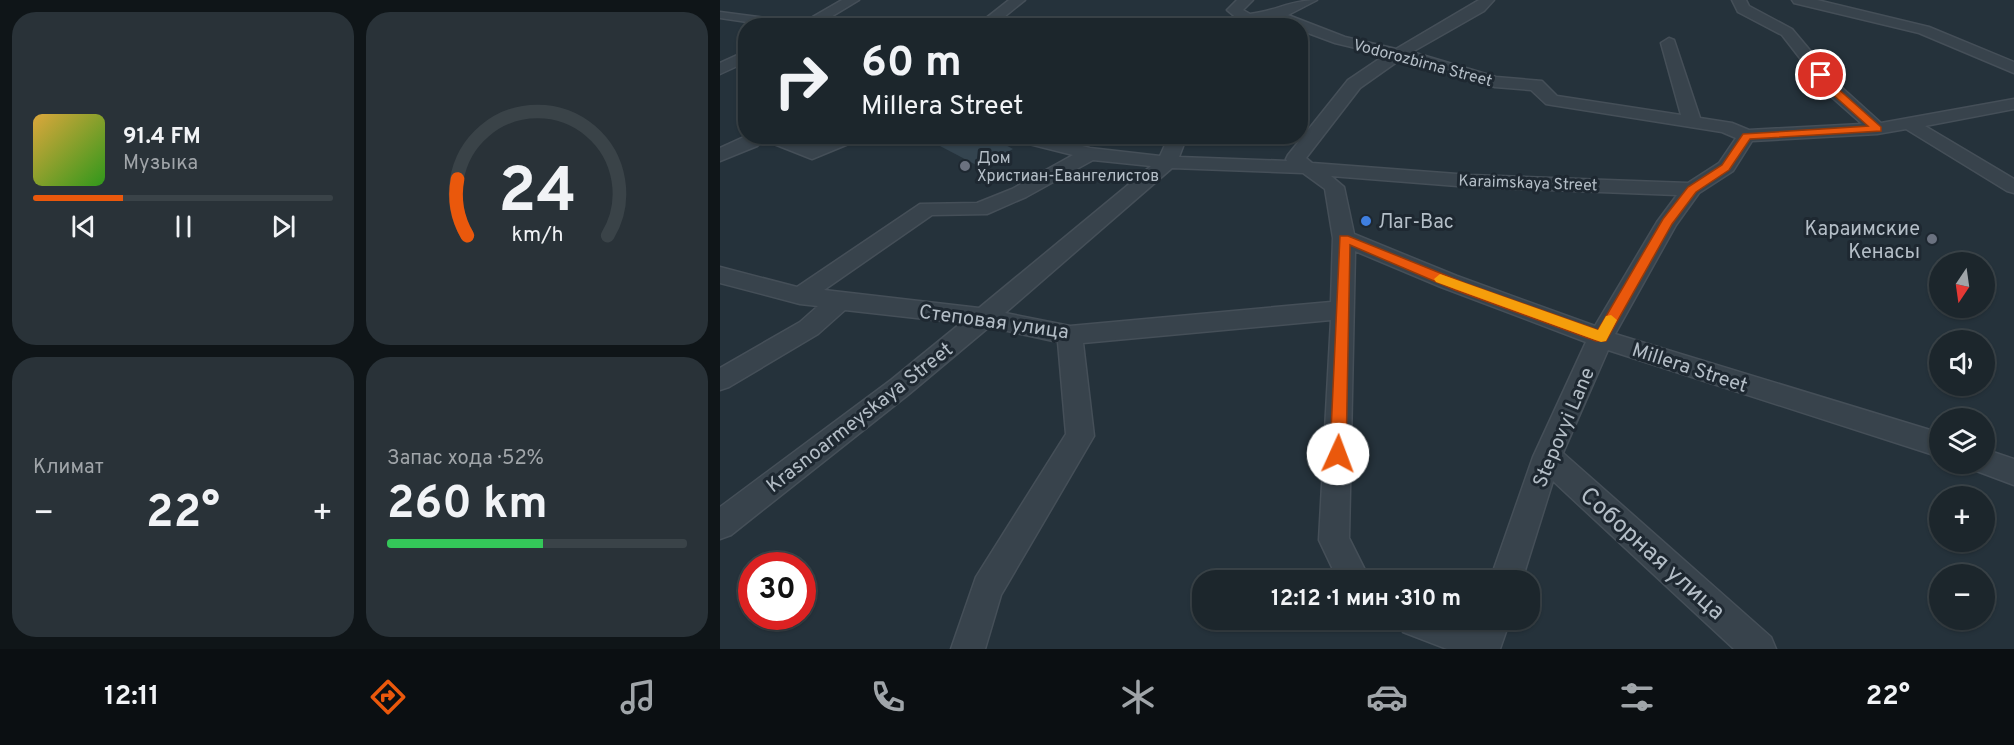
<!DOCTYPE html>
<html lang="ru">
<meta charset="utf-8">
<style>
body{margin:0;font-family:Overpass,sans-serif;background:#293238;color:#f1f3f6;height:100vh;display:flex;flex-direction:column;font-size:22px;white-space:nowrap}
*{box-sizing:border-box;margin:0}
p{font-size:20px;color:#a0a5a9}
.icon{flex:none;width:33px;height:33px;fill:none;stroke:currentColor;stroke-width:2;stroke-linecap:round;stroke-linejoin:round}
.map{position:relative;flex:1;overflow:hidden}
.drawer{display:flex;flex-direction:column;gap:12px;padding:12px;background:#0f1518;width:720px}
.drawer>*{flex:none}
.hud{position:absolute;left:18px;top:18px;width:570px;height:126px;border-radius:24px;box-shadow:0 2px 4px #0004,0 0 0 2px #3a4348;background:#1c262c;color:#f1f3f6;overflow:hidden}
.needle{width:39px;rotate:193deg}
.buttons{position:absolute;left:1209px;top:252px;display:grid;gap:12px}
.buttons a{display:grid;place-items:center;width:66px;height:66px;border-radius:50%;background:#1c262c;box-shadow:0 2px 4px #0004,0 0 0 2px #3a4348;font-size:30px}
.speed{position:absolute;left:18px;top:552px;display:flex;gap:12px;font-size:30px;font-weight:700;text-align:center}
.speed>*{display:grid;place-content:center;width:78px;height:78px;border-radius:50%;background:#1c262c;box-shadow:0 2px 4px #0004,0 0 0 2px #3a4348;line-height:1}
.speed .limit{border:9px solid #d22;background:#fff;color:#111}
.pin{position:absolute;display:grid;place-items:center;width:51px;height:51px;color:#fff;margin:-26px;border:3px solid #fff;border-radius:50%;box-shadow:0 2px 6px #0007}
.me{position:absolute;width:66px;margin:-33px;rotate:2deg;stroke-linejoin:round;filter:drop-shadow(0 0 4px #0008)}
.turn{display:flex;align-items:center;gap:21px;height:126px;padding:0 24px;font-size:27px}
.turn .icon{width:78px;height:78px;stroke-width:2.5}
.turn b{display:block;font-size:42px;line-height:51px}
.big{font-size:45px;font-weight:700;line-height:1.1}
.drawer .card{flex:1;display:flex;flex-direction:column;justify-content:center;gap:9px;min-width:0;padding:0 21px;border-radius:24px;background:#293238}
.drawer .dial{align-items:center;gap:0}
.dial svg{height:156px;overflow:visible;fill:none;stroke:#3a4348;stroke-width:7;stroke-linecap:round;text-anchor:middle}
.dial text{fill:#f1f3f6;stroke:none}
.song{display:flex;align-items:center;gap:18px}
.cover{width:72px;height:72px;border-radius:9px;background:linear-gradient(135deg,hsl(40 70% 55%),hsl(110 70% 35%))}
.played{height:6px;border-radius:3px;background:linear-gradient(90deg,#ea580c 30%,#3a4348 30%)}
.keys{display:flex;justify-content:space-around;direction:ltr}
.heat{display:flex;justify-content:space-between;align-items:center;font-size:33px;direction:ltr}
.charge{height:9px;border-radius:4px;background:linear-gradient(90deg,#34c759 52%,#3a4348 0)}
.drawer .tiles{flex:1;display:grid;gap:12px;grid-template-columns:repeat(2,1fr)}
.trip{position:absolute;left:472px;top:570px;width:348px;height:60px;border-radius:24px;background:#1c262c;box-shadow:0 2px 4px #0004,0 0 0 2px #3a4348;font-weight:700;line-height:60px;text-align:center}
.tabs{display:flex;height:96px;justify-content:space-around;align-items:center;background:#0b0f12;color:#a0a5a9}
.tabs .icon{width:42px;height:42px}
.tabs .active{color:#ea580c}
.tabs b{font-size:27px;color:#f1f3f6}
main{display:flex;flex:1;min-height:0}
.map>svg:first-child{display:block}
</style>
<main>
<section class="drawer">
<div class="tiles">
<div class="card">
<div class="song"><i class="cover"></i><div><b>91.4 FM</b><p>Музыка</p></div></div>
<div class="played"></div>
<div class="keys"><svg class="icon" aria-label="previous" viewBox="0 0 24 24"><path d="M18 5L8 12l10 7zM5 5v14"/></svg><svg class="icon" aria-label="pause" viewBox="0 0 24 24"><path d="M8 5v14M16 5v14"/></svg><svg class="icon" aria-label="next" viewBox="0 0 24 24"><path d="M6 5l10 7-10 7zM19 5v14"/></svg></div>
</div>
<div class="card dial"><svg viewBox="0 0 100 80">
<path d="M14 69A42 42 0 1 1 86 69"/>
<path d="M14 69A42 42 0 0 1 9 40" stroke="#ea580c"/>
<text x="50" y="56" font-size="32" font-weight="700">24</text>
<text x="50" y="72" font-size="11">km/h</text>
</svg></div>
<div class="card"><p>Климат</p>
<div class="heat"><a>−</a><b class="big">22°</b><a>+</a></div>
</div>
<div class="card"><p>Запас хода · 52%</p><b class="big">260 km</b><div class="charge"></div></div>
</div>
</section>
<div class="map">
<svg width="1294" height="649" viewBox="0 0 1294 649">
<rect width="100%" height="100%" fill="#25323b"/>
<polygon fill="#34444f" points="201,136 269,136 293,149 260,167"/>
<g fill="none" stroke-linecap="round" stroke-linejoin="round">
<g stroke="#454f58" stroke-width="3">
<polygon id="pedestrian" points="0,12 84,23 89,26 55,26 0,18"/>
</g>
<g stroke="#454f58" stroke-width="3">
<g id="minor">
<polygon points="122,0 139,0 96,26 77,26"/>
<polygon points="289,0 305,0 273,26 256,26"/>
<path d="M 517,0 L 533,0 L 523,10 L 530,14 C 555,11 572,0 597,0 L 568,15 L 625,37 L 676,49 L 759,0 L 774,0 L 764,11 L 692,52 L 776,77 L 822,81 L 837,96 L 961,115 L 941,43 L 949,38 L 954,40 L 980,118 L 1012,123 L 1029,130 L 1142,124 L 1107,93 L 1062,35 L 1018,12 L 1012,0 L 1026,0 L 1029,6 L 1072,29 L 1119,85 L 1161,123 L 1294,99 L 1294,109 L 1205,126 L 1294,179 L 1294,193 L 1287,191 L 1186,129 L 1157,134 L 1032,141 L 1013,171 L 979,193 L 956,225 L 895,334 L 1220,433 L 1220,457 L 888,350 L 843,453 L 1051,637 L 1056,649 L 1014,649 L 833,481 L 802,580 L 770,580 L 813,457 L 866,342 L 721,287 L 635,251 L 629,538 L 650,580 L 618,580 L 599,540 L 611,320 L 363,343 L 374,436 L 281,595 L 265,649 L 231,649 L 256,577 L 346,434 L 338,342 L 269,327 L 189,394 L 11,535 L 0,539 L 0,507 L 171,380 L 241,323 L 125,310 L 98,334 L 9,387 L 0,390 L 0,368 L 80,322 L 98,306 L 80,304 L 0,283 L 0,267 L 77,287 L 200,204 L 257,203 L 292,189 L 353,155 L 293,140 L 290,136 L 323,136 L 370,148 L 440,156 L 449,136 L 467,136 L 459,157 L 567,161 L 566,159 L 568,155 L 628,80 L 665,55 L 615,43 L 580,30 L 580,26 L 569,26 L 554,20 L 532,23 L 529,26 L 517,26 L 519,20 L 507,10 ZM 681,59 L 775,87 L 811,90 L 826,104 L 832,105 L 1002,132 L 1016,138 L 999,163 L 968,183 L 750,175 L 592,163 L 586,158 L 640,88 ZM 373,160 L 431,166 L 259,308 L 104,290 L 212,215 L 267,214 L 306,197 ZM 452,168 L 583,173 L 605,189 L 613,238 L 611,302 L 350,326 L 285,313 ZM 611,176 L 750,187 L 957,195 L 937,222 L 875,326 L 737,276 L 634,234 L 624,187 Z"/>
<polygon points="1072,0 1097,0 1209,27 1294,62 1294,73 1199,33 1074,3"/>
<polygon points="26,51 26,62 0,74 0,63"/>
<polygon points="26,136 67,136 92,146 115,136 141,136 138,140 92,159 44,140 37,146 0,161 0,148"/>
<polygon points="1264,449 1294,459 1294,485 1254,470 1251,464 1264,464"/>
<polygon points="678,620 738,620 754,625 757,620 790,620 780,649 727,649 683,632"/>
</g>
</g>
<use href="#pedestrian" fill="#38434c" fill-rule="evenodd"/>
<use href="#minor" fill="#38434c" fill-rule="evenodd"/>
</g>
<polygon fill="#ea580c" stroke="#983908" stroke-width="1.5" points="1098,73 1104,73 1116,87 1161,127 1161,131 1030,139 1009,170 976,192 952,224 886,341 876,341 735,290 630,245 626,454 623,459 618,461 612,459 610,454 620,236 628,236 745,283 878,330 943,219 968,187 1002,165 1023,134 1148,126 1109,91 1097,75"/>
<polygon fill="#f59e0b" points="720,274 878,330 886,316 891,315 897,320 886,341 881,342 716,282 714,279"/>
<g fill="#6b7280" stroke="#1e2831" stroke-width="2">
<circle cx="245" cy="166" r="6"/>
<circle cx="1212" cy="239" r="6"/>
</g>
<circle fill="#3f7fe0" stroke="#1e2831" stroke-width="2" cx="646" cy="221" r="6"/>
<g text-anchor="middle" stroke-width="6" stroke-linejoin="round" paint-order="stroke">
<g font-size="16" fill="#b4bec7" stroke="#1e2831">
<text transform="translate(703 62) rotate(15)" y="6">Vodorozbirna Street</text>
<text transform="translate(808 182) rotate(2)" y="6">Karaimskaya Street</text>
</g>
<g font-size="16" fill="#b4bec7" stroke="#1e2831" text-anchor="start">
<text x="257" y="163">Дом<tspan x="257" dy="18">Христиан-Евангелистов</tspan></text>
</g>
<g font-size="20" fill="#b4bec7" stroke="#1e2831" text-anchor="start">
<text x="658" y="228">Лаг-Вас</text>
<text x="1200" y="235" text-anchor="end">Караимские<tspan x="1200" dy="23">Кенасы</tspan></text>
</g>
<g font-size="20" fill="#b4bec7" stroke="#1e2831">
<text transform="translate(274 321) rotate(8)" y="7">Степовая улица</text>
<text transform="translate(970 367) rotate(18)" y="7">Millera Street</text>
<text transform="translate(139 417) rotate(-38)" y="7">Krasnoarmeyskaya Street</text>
<text transform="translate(843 427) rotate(-67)" y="7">Stepovyi Lane</text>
</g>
<g font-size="24" fill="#b4bec7" stroke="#1e2831">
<text transform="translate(933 553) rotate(42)" y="8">Соборная улица</text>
</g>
</g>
</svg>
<div class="buttons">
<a><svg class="needle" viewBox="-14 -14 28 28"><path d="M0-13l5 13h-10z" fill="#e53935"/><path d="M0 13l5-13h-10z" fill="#a0a5a9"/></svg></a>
<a><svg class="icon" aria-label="sound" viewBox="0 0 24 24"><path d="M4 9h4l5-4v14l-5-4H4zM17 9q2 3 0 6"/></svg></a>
<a><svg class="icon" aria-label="layers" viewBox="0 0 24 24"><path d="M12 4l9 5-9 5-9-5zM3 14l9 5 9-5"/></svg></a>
<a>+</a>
<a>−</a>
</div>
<div class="speed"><div class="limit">30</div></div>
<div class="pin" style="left:1101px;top:75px;background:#d93025"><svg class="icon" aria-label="arrive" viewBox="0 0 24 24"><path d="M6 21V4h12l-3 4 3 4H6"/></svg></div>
<svg class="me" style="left:618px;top:454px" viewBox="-20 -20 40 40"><circle r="19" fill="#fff"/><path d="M0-13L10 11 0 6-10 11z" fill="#ea580c"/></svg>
<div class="trip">12:12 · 1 мин · 310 m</div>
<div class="hud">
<div class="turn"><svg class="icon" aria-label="right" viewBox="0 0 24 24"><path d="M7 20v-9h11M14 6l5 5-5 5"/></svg><div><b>60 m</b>Millera Street</div></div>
</div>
</div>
</main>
<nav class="tabs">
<b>12:11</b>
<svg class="icon active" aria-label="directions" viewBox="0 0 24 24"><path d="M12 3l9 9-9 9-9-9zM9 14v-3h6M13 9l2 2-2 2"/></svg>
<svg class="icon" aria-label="music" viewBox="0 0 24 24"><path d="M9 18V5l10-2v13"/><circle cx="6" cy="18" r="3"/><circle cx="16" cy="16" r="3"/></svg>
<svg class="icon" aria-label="phone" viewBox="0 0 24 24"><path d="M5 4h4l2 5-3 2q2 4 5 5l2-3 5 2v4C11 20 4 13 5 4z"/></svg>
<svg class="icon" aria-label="climate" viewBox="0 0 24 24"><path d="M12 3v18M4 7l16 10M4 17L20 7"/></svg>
<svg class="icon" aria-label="car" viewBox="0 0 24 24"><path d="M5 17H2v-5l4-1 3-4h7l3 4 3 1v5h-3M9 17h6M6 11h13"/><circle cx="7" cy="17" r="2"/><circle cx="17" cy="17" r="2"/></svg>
<svg class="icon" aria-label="filters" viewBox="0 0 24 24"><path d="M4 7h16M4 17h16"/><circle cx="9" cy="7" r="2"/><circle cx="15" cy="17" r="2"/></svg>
<b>22°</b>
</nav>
